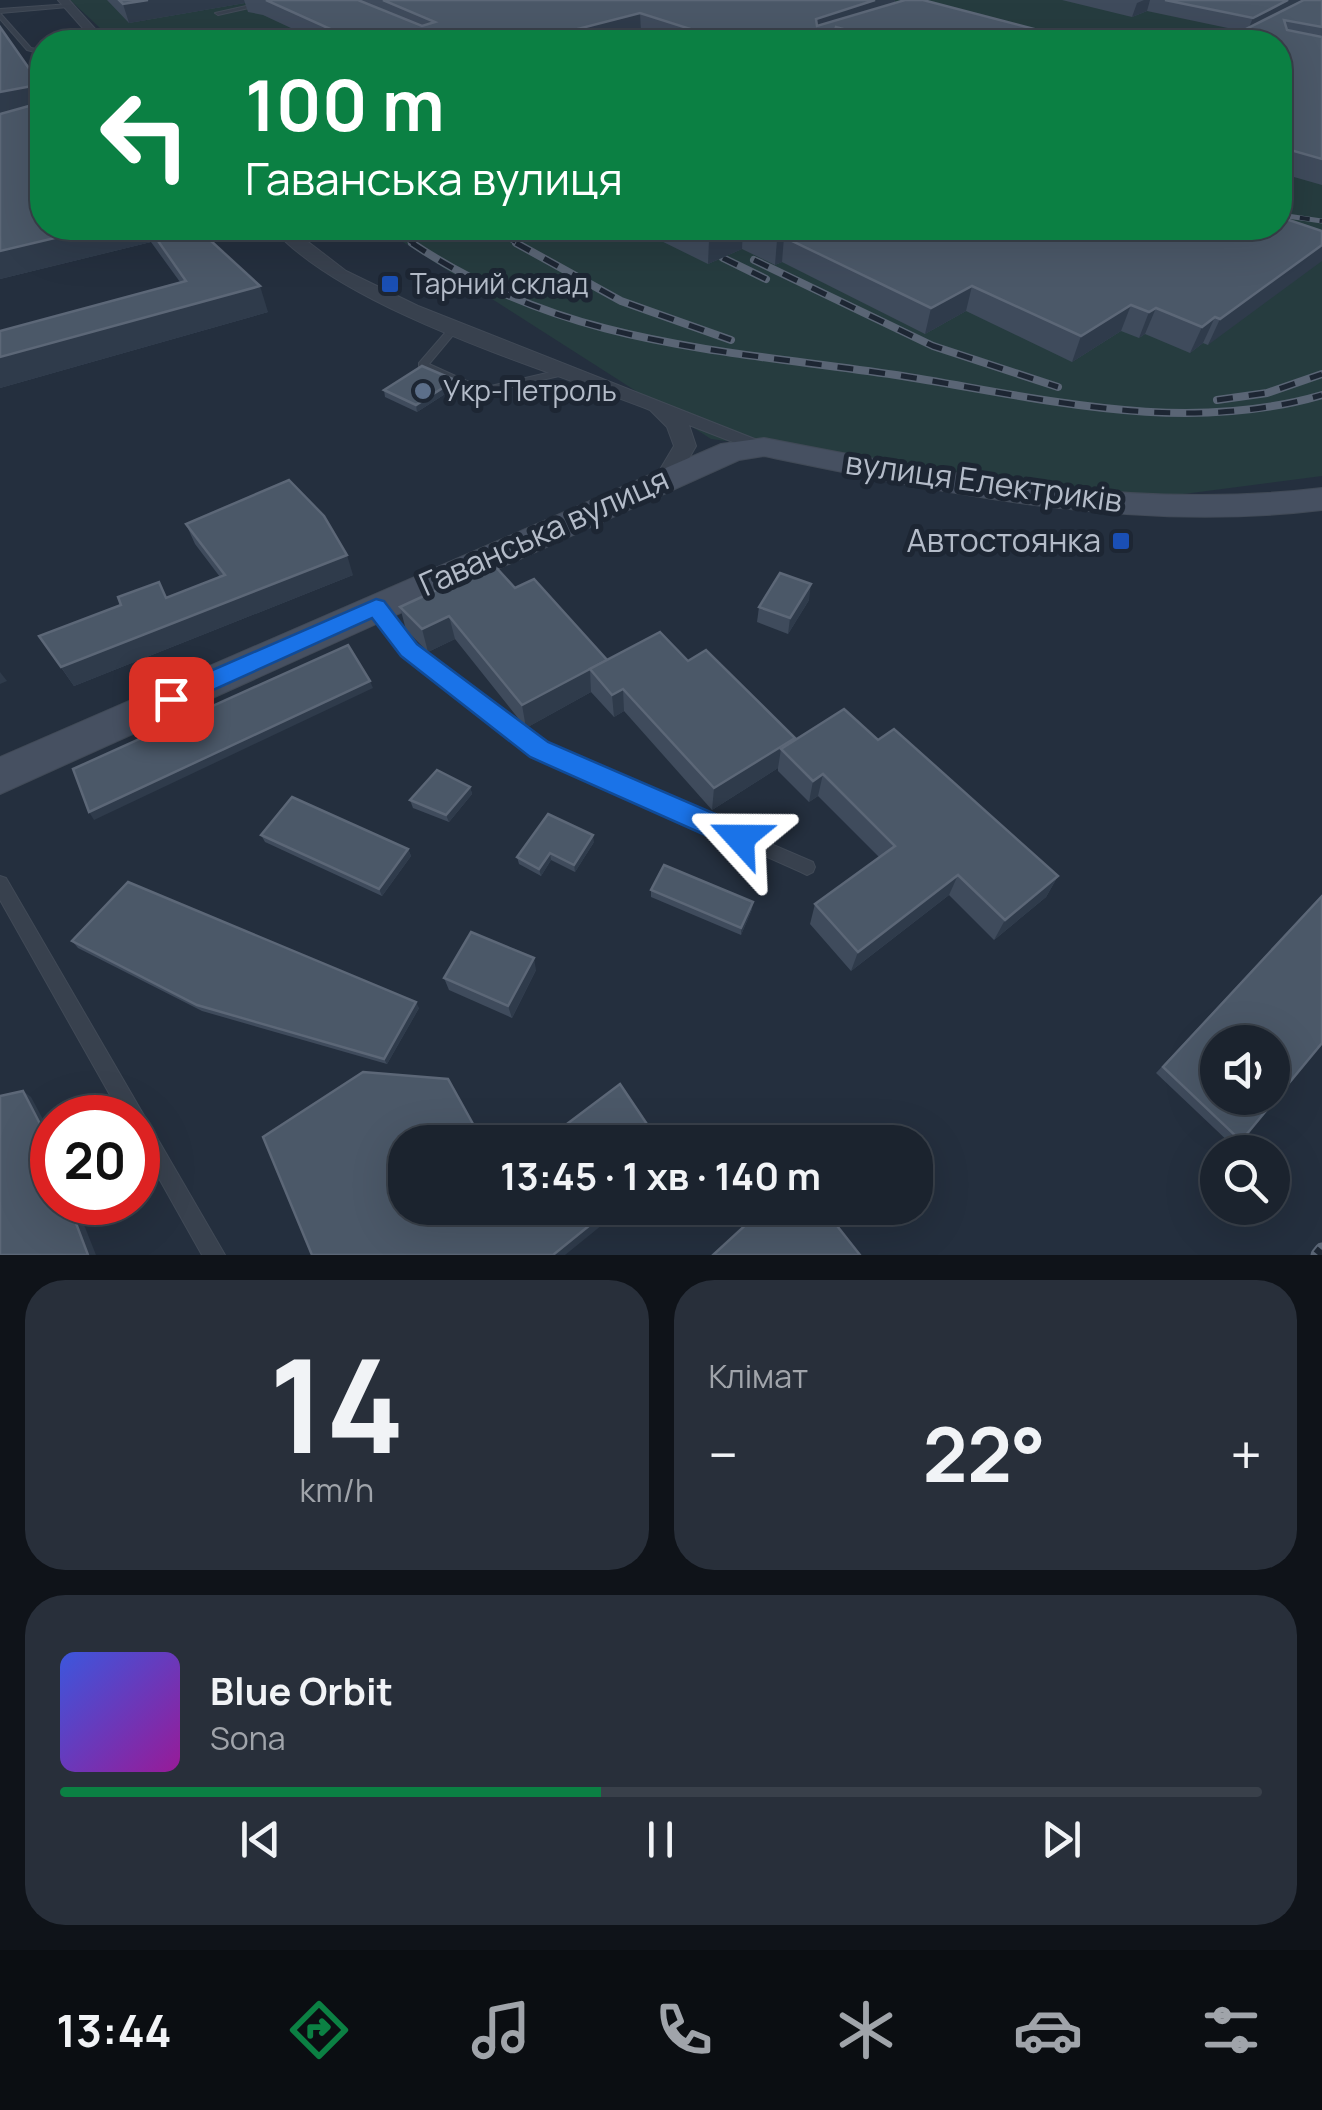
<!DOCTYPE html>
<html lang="uk">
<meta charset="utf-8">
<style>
body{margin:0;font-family:Manrope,sans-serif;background:#282f3a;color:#f1f3f6;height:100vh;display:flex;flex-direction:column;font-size:38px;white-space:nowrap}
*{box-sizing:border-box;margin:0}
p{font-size:32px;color:#a0a4aa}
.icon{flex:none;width:55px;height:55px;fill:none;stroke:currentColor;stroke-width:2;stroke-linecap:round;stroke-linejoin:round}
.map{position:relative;height:1255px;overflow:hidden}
.sheet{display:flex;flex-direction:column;gap:25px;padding:25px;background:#0f1319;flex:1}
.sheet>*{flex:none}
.hud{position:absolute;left:30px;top:30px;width:1262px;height:210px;border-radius:40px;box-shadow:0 10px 40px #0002,0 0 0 2px #39404a;background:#0b8043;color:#fff;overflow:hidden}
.tools{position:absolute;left:1200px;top:1025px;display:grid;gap:20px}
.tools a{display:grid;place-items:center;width:90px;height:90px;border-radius:50%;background:#1b232e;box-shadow:0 10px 40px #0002,0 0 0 2px #39404a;font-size:50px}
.speed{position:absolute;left:30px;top:1095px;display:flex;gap:20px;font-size:50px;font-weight:700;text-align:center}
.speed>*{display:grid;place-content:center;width:130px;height:130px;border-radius:50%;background:#1b232e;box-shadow:0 10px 40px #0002,0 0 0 2px #39404a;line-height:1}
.speed .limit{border:15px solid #d22;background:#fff;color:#111}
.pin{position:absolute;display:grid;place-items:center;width:85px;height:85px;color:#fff;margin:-42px;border-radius:20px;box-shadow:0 5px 15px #0006}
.me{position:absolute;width:110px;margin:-55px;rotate:294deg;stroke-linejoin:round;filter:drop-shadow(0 0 8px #0008)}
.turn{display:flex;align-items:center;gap:35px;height:210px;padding:0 50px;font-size:45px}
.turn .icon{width:130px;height:130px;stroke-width:2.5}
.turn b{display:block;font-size:70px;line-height:85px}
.big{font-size:75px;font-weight:700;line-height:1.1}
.sheet .widget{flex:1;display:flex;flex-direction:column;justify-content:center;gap:15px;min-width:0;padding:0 35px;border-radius:40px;background:#282f3a}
.sheet .dial{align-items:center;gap:0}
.dial b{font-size:130px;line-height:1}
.song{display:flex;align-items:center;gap:30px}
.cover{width:120px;height:120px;border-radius:15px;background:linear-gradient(135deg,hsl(230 70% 55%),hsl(300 70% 35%))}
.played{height:10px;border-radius:5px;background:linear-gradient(90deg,#0b8043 45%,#39404a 45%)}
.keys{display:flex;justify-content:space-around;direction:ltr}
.heat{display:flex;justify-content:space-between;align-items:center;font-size:55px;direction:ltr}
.sheet .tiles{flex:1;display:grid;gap:25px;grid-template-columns:1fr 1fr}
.widget:last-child{grid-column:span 2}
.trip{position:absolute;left:388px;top:1125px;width:545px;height:100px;border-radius:40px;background:#1b232e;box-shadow:0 10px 40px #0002,0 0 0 2px #39404a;font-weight:700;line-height:100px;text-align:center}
.tabs{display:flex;height:160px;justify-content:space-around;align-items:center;background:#0b0e12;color:#a0a4aa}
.tabs .icon{width:70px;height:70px}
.tabs .selected{color:#0b8043}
.tabs b{font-size:45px;color:#f1f3f6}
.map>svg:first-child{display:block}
</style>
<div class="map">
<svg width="1322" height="1255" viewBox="0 0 1322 1255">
<rect width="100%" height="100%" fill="#242f3e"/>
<polygon fill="#263c3f" points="70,0 1322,0 1322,476 1153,498 711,439 381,228 1280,228 1280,42 115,42"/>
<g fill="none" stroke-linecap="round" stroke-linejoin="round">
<g stroke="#414a57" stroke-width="2">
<g id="lane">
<polygon points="273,0 284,0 218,15 215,13"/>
<polygon points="70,4 68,7 0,13 0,9"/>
<polygon points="0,13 31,48 42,50 42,54 27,50 0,19"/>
<polygon points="454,325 459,328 429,364 482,388 564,369 569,372 568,374 481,394 419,367 419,363 451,326"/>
<polygon points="377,603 382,605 414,646 544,746 813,862 815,867 813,872 807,875 801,872 534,754 404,654 370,608"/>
<polygon points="0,876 6,878 225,1255 202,1255 138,1141 138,1118 123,1118 0,900"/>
</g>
</g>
<g stroke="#414a57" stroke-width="2">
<g id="street">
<polygon points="58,0 69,0 107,42 95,42"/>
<path d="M 272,228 L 290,228 L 346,271 L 418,306 L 775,447 L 764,454 L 689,425 L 696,446 L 675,483 L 659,483 L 655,478 L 674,446 L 667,427 L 650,410 C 543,368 346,311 272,228 Z"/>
</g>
</g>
<g stroke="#414a57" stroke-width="2">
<path id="secondary" d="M 764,438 C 950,474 1132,511 1322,488 L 1322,510 C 1132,533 950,494 764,456 L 739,460 L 0,794 L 0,757 L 721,444 Z"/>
</g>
<use href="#lane" fill="#38414e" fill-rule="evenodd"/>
<use href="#street" fill="#38414e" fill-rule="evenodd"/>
<use href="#secondary" fill="#465061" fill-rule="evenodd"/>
<g stroke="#5a6575" stroke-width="5">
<g id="rail-far2">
<polyline points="1280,215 1322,221"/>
<polyline points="390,228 416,245"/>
<polyline points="489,228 521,245"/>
</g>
</g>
<g stroke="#5a6575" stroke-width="8">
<g id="rail-far1">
<path d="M 412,243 C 565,346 720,349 896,375 C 1037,397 1181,436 1322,395"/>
<polyline points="516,243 621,301 731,340"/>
<polyline points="723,258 766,279"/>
<polyline points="754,260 933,346 1058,387"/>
<polyline points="1217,400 1267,393 1322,374"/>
</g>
</g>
<g stroke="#5a6575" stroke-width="15">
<polyline id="rail" points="1318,1255 1322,1250"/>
</g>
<use href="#rail-far2" stroke="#1d2633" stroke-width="4" stroke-dasharray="10" stroke-linecap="butt"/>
<use href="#rail-far1" stroke="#1d2633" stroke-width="5" stroke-dasharray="16" stroke-linecap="butt"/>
<use href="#rail" stroke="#1d2633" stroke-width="11" stroke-dasharray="32" stroke-linecap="butt"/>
</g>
<g fill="#3f4b5c">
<polygon points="107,0 895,0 895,3 1084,42 672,42 641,32 601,42 321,42 263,15 248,12 245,3 129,23"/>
<polygon points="1062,0 1322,0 1322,185 1280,173 1280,42 1242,31 1147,11 1132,17"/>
<polygon points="0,27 42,228 197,228 268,312 0,388 0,331 180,282 151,242 0,279"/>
<polygon points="645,228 1280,228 1208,345 1203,343 1190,353 1145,334 1139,338 1121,331 1072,362 966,311 925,334 782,262 775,265 742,249 708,264 645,233"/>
<polygon points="456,387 417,412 385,397 384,390"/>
<polygon points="186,524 353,575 74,686 39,636 167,597 220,577 195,544"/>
<polygon points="515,588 607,660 688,661 794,741 878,740 1058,876 1046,897 994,940 949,895 851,971 810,924 815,904 879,857 818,796 809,802 778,771 778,768 712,810 624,711 614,717 591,692 526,728 455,639 428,652 406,630 400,607"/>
<polygon points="809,600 788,634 757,622 759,607"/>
<polygon points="470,787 472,794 449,822 413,808 410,800"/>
<polygon points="261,835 408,849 411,856 382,896 265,842"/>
<polygon points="594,842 575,872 551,860 541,876 519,864 517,857"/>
<polygon points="651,890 752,909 741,935 651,897"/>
<polygon points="1322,895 1241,1141 1233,1146 1156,1073"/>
<polygon points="72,941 419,1008 387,1064 202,1011 78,948"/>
<polygon points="536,970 512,1018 449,990 444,978"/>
</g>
<g fill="#2f3b4b">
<polygon points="148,0 244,0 245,3 129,23 123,4"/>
<polygon points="875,0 895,0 893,11 836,27 834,42 814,38 816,19"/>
<polygon points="1144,0 1150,0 1147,11 1132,17 1137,3"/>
<polygon points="1288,0 1302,0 1300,5 1247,32 1253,18"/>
<polygon points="640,13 641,32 601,42 527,42"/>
<polygon points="32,86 41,107 0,116 0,92"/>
<polygon points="97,228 146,228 151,242 0,279 0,251"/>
<polygon points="737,228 743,228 742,249 708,264 709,240"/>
<polygon points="784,237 782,262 775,265 777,240"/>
<polygon points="1322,245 1322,261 1208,345 1220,319"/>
<polygon points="260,286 268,312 0,388 0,357"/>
<polygon points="972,286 966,311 925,334 931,308"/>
<polygon points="1131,305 1121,331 1072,362 1081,336"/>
<polygon points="1156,308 1145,334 1139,338 1149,312"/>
<polygon points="1215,317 1203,343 1190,353 1202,327"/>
<polygon points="455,380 456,387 417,412 416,405"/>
<polygon points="347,555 353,575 74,686 61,667"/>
<polygon points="811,584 809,600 788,634 790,618"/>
<polygon points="449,616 455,639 428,652 422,629"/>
<polygon points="607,660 590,669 591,692 526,728 522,705"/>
<polygon points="0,672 7,681 0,684"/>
<polygon points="370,681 373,688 94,820 89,812"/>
<polygon points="623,689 624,711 614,717 612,695"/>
<polygon points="795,738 791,759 781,749 778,768 712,810 714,788"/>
<polygon points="823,774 818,796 809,802 813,781"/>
<polygon points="470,787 472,794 449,822 446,815"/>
<polygon points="593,835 594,842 575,872 574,865"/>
<polygon points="408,849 411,856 382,896 379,889"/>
<polygon points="550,853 551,860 541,876 539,869"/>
<polygon points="958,875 949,895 851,971 858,952"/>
<polygon points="1058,876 1046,897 994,940 1005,920"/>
<polygon points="753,902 752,909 741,935 741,928"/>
<polygon points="534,958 536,970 512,1018 508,1006"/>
<polygon points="416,1002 419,1008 387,1064 384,1059"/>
<polygon points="23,1091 31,1097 52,1136 52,1147"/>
<polygon points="68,1202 75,1202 96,1255 88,1255"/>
<polygon points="611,1208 623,1208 565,1255 553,1255"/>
</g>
<g fill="#4b5868" stroke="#5c6777" stroke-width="2.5" fill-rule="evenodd">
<polygon points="119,0 148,0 123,4"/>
<polygon points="266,0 358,0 422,26 435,22 383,0 875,0 816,19 817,26 905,0 923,0 1084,42 890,42 836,27 831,42 731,42 640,13 527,42 359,42"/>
<polygon points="1165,0 1288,0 1253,18"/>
<polygon points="1304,0 1322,0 1322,27 1284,20 1287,30 1322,37 1322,159 1280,147 1280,42 1220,42"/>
<polygon points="0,27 42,87 42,228 97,228 0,251 0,114 36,104 32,86 0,92"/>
<polygon points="1280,217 1322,231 1322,245 1220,319 1215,317 1202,327 1156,308 1149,312 1131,305 1081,336 972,286 931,308 784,237 777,240 750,228 1280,228"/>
<polygon points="149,228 197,228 260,286 0,357 0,331 186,281"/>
<polygon points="684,228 737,228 709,240"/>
<polygon points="422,366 455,380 416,405 384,390"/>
<polygon points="289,480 324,516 347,555 61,667 39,636 121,605 118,597 159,582 166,598 225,575 186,524"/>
<polygon points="493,564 515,588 534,579 607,660 522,705 449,616 422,629 400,607"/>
<polygon points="780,573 811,584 790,618 759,607"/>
<polygon points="660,632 688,661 706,650 795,738 714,788 623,689 612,695 590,669"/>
<polygon points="348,645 370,681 89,812 73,769"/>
<polygon points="844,709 878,740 894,729 1058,876 1005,920 958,875 858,952 815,904 895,846 823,774 813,781 781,749"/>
<polygon points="437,770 470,787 446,815 410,800"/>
<polygon points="292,797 408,849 379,889 261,835"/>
<polygon points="548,814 593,835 574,865 550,853 539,869 517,857"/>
<polygon points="664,865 753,902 741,928 651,890"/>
<polygon points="128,882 416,1002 384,1059 197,1005 72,941"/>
<path d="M 1322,896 L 1322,1043 L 1241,1141 L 1163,1067 ZM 1218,1042 L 1272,1042 L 1272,1098 L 1218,1098 Z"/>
<polygon points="471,932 534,958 508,1006 444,978"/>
<polygon points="363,1072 448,1079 483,1142 405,1142 405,1208 611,1208 553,1255 312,1255 263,1137"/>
<polygon points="620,1084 659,1142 543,1142"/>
<polygon points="23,1091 52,1147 52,1202 68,1202 88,1255 0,1255 0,1096"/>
<polygon points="764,1208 823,1208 860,1255 713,1255"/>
</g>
<polygon fill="#1a73e8" stroke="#114b97" stroke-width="2.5" points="376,599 384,601 417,644 548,742 750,829 754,838 750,846 740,850 730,846 530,757 401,656 372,618 180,705 171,708 159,699 162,692"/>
<g fill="#1a4fb4" stroke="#1d2633" stroke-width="4">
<rect x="380" y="274" width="20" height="20" rx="5"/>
<rect x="1111" y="531" width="20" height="20" rx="5"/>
</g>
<circle fill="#5c6f8a" stroke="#1d2633" stroke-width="4" cx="423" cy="391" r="10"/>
<g text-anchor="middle" stroke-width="10" stroke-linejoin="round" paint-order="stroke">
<g font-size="28" fill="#b4bcc9" stroke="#1d2633" text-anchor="start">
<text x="410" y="294">Тарний склад</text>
<text x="443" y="401">Укр-Петроль</text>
</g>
<g font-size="32" fill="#b4bcc9" stroke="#1d2633">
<text transform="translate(984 482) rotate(8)" y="11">вулиця Електриків</text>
<text transform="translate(544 532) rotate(-24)" y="11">Гаванська вулиця</text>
</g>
<g font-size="32" fill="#b4bcc9" stroke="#1d2633" text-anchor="end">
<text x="1101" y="552">Автостоянка</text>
</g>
</g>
</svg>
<div class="tools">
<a><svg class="icon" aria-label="sound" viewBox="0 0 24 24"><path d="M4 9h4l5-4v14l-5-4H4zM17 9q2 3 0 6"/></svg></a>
<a><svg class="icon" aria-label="search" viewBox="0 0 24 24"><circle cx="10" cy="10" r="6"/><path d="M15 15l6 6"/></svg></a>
</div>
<div class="speed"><div class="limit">20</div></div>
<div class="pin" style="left:171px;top:699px;background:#d93025"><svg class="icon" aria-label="arrive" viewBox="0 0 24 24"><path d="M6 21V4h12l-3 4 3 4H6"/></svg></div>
<svg class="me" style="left:740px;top:838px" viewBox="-20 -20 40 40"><path d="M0-17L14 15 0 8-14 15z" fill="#1a73e8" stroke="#fff" stroke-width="4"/></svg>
<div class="trip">13:45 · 1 хв · 140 m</div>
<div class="hud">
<div class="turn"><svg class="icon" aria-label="left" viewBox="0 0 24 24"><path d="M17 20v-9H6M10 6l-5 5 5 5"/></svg><div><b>100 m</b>Гаванська вулиця</div></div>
</div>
</div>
<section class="sheet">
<div class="tiles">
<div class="widget dial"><b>14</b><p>km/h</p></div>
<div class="widget"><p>Клімат</p>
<div class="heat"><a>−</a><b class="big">22°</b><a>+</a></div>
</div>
<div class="widget">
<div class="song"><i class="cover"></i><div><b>Blue Orbit</b><p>Sona</p></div></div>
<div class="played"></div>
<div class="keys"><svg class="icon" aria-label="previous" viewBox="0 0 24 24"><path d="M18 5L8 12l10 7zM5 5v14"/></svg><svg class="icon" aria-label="pause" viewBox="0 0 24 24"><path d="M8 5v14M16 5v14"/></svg><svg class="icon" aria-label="next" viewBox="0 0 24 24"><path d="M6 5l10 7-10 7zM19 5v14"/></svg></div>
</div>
</div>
</section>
<nav class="tabs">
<b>13:44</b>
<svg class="icon selected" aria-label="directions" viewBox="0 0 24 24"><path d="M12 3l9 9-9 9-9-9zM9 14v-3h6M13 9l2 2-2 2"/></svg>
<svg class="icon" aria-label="music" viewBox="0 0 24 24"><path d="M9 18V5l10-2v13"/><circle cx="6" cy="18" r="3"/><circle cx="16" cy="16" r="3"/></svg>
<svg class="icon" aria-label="phone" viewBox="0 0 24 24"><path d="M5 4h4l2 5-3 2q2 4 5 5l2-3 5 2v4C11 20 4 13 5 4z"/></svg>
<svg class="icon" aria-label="climate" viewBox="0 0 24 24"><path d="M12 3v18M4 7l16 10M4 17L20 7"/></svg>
<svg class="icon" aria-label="car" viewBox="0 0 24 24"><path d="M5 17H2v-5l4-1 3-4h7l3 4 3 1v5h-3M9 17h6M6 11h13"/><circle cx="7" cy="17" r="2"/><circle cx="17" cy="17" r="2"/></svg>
<svg class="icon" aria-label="filters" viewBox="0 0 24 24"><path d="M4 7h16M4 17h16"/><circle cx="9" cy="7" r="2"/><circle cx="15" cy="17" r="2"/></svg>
</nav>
